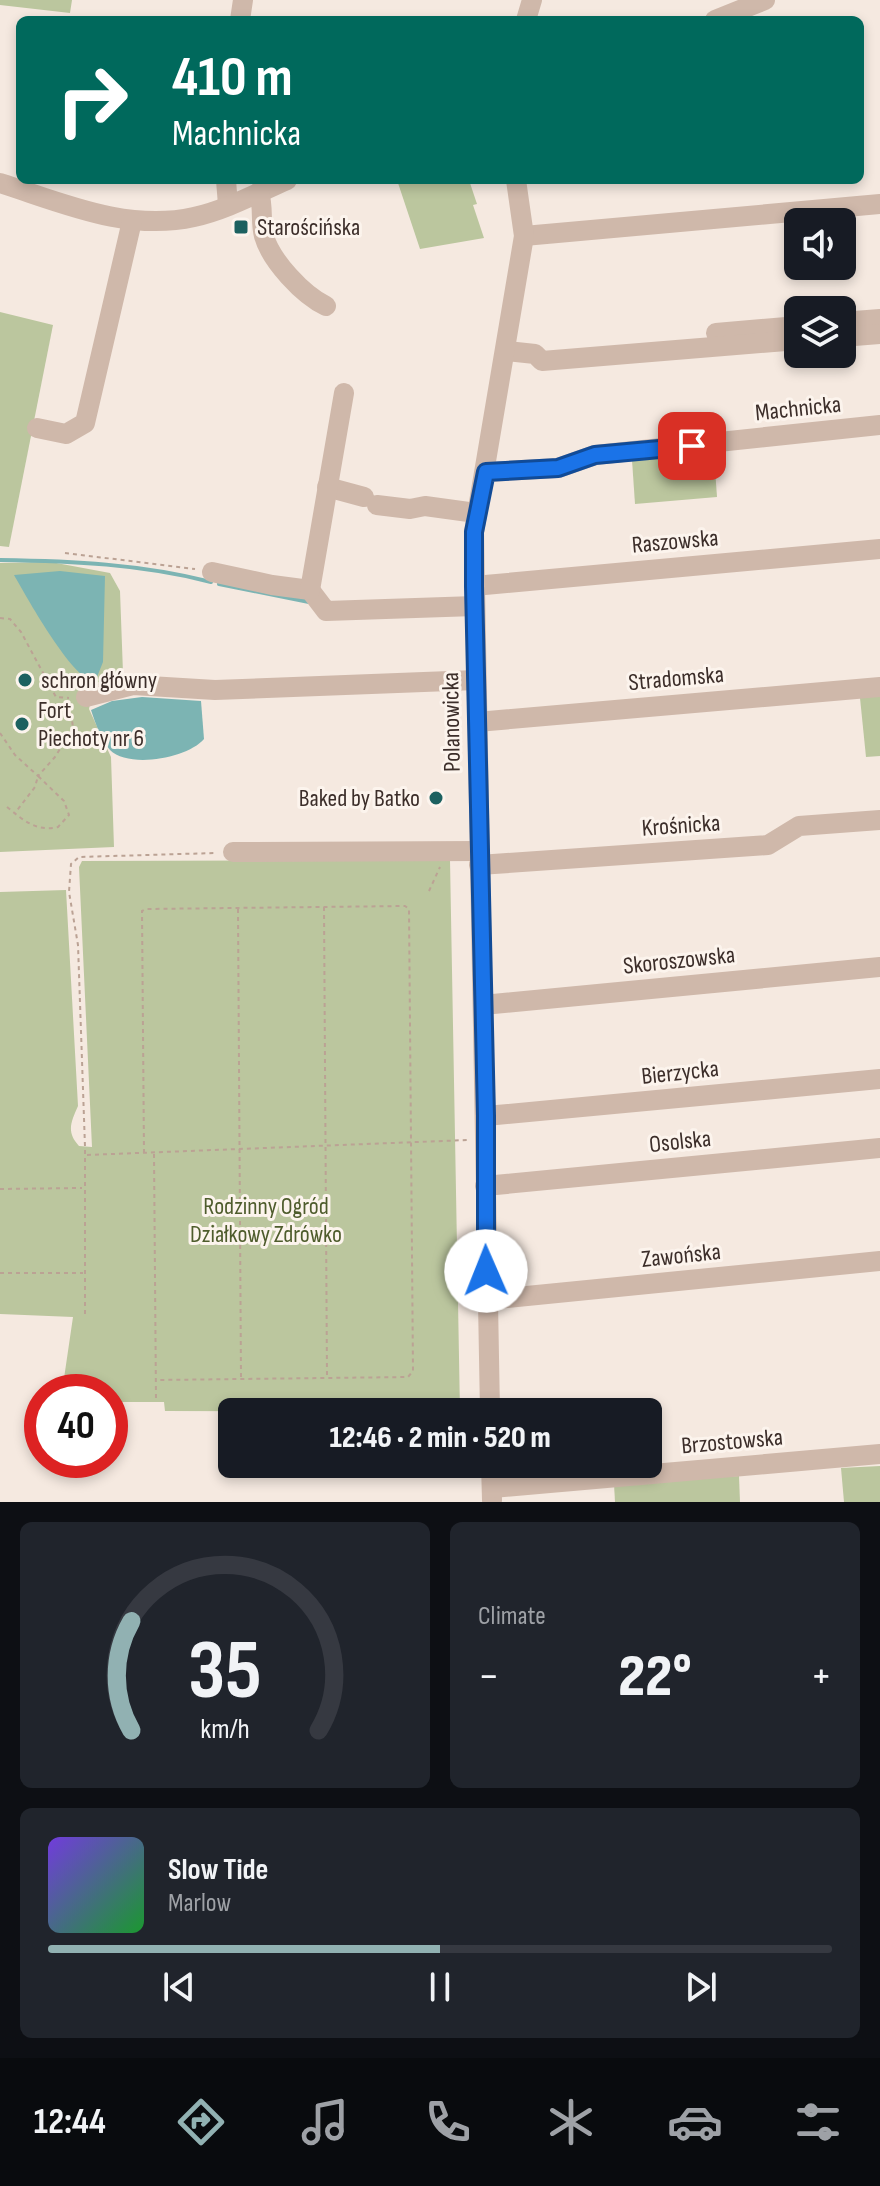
<!DOCTYPE html>
<meta charset="utf-8">
<style>
body{margin:0;font-family:"Sofia Sans Condensed",sans-serif;background:#20242c;color:#f1f3f6;height:100vh;display:flex;flex-direction:column;font-size:30px;white-space:nowrap}
*{box-sizing:border-box;margin:0}
p{font-size:26px;color:#9ea1a6}
.icon{flex:none;width:44px;height:44px;fill:none;stroke:currentColor;stroke-width:2;stroke-linecap:round;stroke-linejoin:round}
.map{position:relative;height:1502px;overflow:hidden}
.sheet{display:flex;flex-direction:column;gap:20px;padding:20px;background:#0d0f14;flex:1}
.sheet>*{flex:none}
.guide{position:absolute;left:16px;top:16px;width:848px;height:168px;border-radius:12px;box-shadow:0 4px 12px #0003;background:#00695c;color:#fff;overflow:hidden}
.buttons{position:absolute;left:784px;top:208px;display:grid;gap:16px}
.buttons a{display:grid;place-items:center;width:72px;height:72px;border-radius:12px;background:#171b24;box-shadow:0 4px 12px #0003;font-size:40px}
.speed{position:absolute;left:24px;top:1374px;display:flex;gap:16px;font-size:40px;font-weight:700;text-align:center}
.speed>*{display:grid;place-content:center;width:104px;height:104px;border-radius:50%;background:#171b24;box-shadow:0 4px 12px #0003;line-height:1}
.speed .limit{border:12px solid #d22;background:#fff;color:#111}
.pin{position:absolute;display:grid;place-items:center;width:68px;height:68px;color:#fff;margin:-34px;border-radius:16px;box-shadow:0 4px 12px #0006}
.me{position:absolute;width:88px;margin:-44px;rotate:359deg;stroke-linejoin:round;filter:drop-shadow(0 0 6px #0008)}
.turn{display:flex;align-items:center;gap:28px;height:168px;padding:0 24px;font-size:36px}
.turn .icon{width:104px;height:104px;stroke-width:2.5}
.turn b{display:block;font-size:56px;line-height:68px}
.big{font-size:60px;font-weight:800;line-height:1.1}
.sheet .card{flex:1;display:flex;flex-direction:column;justify-content:center;gap:12px;min-width:0;padding:0 28px;border-radius:12px;background:#20242c}
.sheet .dial{align-items:center;gap:0}
.dial svg{height:208px;overflow:visible;fill:none;stroke:#363941;stroke-width:7;stroke-linecap:round;text-anchor:middle}
.dial text{fill:#f1f3f6;stroke:none}
.song{display:flex;align-items:center;gap:24px}
.cover{width:96px;height:96px;border-radius:12px;background:linear-gradient(135deg,hsl(260 70% 55%),hsl(130 70% 35%))}
.played{height:8px;border-radius:4px;background:linear-gradient(90deg,#91b1b2 50%,#363941 50%)}
.keys{display:flex;justify-content:space-around;direction:ltr}
.heat{display:flex;justify-content:space-between;align-items:center;font-size:44px;direction:ltr}
.sheet .tiles{flex:1;display:grid;gap:20px;grid-template-columns:1fr 1fr}
.card:last-child{grid-column:span 2}
.trip{position:absolute;left:218px;top:1398px;width:444px;height:80px;border-radius:12px;background:#171b24;box-shadow:0 4px 12px #0003;font-weight:800;line-height:80px;text-align:center}
.tabs{display:flex;height:128px;justify-content:space-around;align-items:center;background:#090b0e;color:#9ea1a6}
.tabs .icon{width:56px;height:56px}
.tabs .on{color:#91b1b2}
.tabs b{font-size:36px;color:#f1f3f6}
.map>svg:first-child{display:block}
</style>
<div class="map">
<svg width="880" height="1502" viewBox="0 0 880 1502">
<rect width="100%" height="100%" fill="#f5e9e0"/>
<g fill="#bbc69e">
<polygon points="0,0 72,0 70,13 0,5"/>
<polygon points="397,180 469,180 477,204 473,205 484,238 420,249"/>
<polygon points="0,312 53,325 9,547 0,546"/>
<polygon points="714,454 717,497 635,504 632,460"/>
<polygon points="51,562 110,573 120,591 123,673 94,684 89,709 111,757 114,847 0,852 0,563"/>
<polygon points="880,696 880,756 866,757 860,698"/>
<path d="M 450,860 L 460,1412 L 165,1411 L 164,1402 L 110,1402 L 110,1392 L 62,1392 L 73,1317 L 0,1314 L 0,892 L 66,890 L 78,1106 C 71,1122 66,1132 79,1146 L 92,1147 L 79,867 L 82,861 Z"/>
<polygon points="880,1466 880,1502 844,1502 841,1468"/>
<polygon points="739,1476 740,1502 615,1502 614,1484"/>
</g>
<g fill="#7cb4b3">
<path d="M 60,571 L 105,576 L 103,662 L 97,677 L 91,680 C 70,675 26,596 14,575 Z"/>
<path d="M 142,697 L 201,701 L 204,739 C 188,758 129,769 110,750 C 101,740 95,722 91,710 L 112,701 Z"/>
</g>
<g fill="none" stroke-linecap="round" stroke-linejoin="round">
<g stroke="#7cb4b3" stroke-width="4">
<path d="M 0,560 C 71,561 142,564 211,582"/>
<polyline points="219,584 309,602"/>
</g>
<g stroke="#bba294" stroke-width="2" stroke-dasharray="4 4" stroke-linecap="butt">
<polyline points="65,553 195,569"/>
<polyline points="0,618 10,619 21,632 56,697 69,698"/>
<polyline points="0,733 15,755 38,776 55,757 73,728 70,703"/>
<path d="M 7,807 C 23,820 36,832 58,827 L 69,815 L 64,801 L 38,776 L 35,787 L 15,813"/>
<polyline points="429,891 440,867"/>
<polyline points="324,907 327,1377"/>
<polyline points="238,909 241,1378"/>
<polyline points="144,1153 142,911 146,909 405,906 409,909 413,1371 408,1377 157,1380"/>
<polyline points="154,1154 156,1401"/>
<polyline points="87,1155 468,1140"/>
<polyline points="0,1189 82,1188"/>
<polyline points="0,1273 83,1273"/>
<polyline points="85,1314 85,1147 78,945 69,892 71,864 79,857 215,853"/>
</g>
<g stroke="#cfb8aa" stroke-width="20">
<polyline points="240,20 243,0"/>
<polyline points="526,20 532,0"/>
<polyline points="715,20 765,0"/>
<polyline points="226,180 228,205"/>
<path d="M 0,183 C 63,203 127,232 194,217 C 226,210 257,193 287,180"/>
<path d="M 259,192 C 264,209 260,222 264,236 C 271,261 303,295 326,306"/>
<polyline points="524,236 880,204"/>
<polyline points="842,322 880,319"/>
<polyline points="716,333 798,326"/>
<polyline points="842,337 880,334"/>
<polyline points="507,351 535,354 542,361 798,340"/>
<polyline points="37,428 66,434 85,423 132,221"/>
<polyline points="486,472 558,468 595,455 880,425"/>
<polyline points="327,487 364,497"/>
<polyline points="377,505 410,509 425,506 476,513"/>
<polyline points="212,572 272,585 310,590 326,611 475,606"/>
<polyline points="474,586 880,549"/>
<polyline points="310,590 344,393"/>
<polyline points="86,697 133,685 215,690 476,680"/>
<polyline points="477,722 880,687"/>
<polyline points="233,852 479,851"/>
<polyline points="479,865 768,845 799,826 880,820"/>
<polyline points="483,1005 880,967"/>
<polyline points="486,1116 880,1079"/>
<polyline points="485,1186 880,1148"/>
<polyline points="487,1300 880,1261"/>
<polyline points="490,1412 474,532 524,236 516,180"/>
<polyline points="491,1464 492,1500"/>
<polyline points="492,1488 880,1454"/>
</g>
</g>
<g fill="none" stroke-linecap="round" stroke-linejoin="round">
<g stroke="#114b97" stroke-width="20">
<polyline id="route" points="486,1271 486,1116 474,586 474,532 486,472 558,468 595,455 692,446"/>
</g>
<use href="#route" stroke="#1a73e8" stroke-width="14"/>
</g>
<g fill="#1c6160" stroke="#fcf4ed" stroke-width="3">
<rect x="233" y="219" width="16" height="16" rx="4"/>
<circle cx="25" cy="680" r="8"/>
<circle cx="22" cy="724" r="8"/>
<circle cx="436" cy="798" r="8"/>
</g>
<g text-anchor="middle" stroke-width="6" stroke-linejoin="round" paint-order="stroke">
<g font-size="24" fill="#3c2e2a" stroke="#fcf4ed" text-anchor="start">
<text x="257" y="235">Starościńska</text>
<text x="41" y="688">schron główny</text>
<text x="38" y="718">Fort<tspan x="38" dy="28">Piechoty nr 6</tspan></text>
<text x="420" y="806" text-anchor="end">Baked by Batko</text>
</g>
<g font-size="24" fill="#3c2e2a" stroke="#fcf4ed">
<text transform="translate(798 408) rotate(-6)" y="8">Machnicka</text>
<text transform="translate(675 541) rotate(-5)" y="8">Raszowska</text>
<text transform="translate(676 678) rotate(-5)" y="8">Stradomska</text>
<text transform="translate(451 722) rotate(-91)" y="8">Polanowicka</text>
<text transform="translate(681 825) rotate(-4)" y="8">Krośnicka</text>
<text transform="translate(679 960) rotate(-6)" y="8">Skoroszowska</text>
<text transform="translate(680 1072) rotate(-6)" y="8">Bierzycka</text>
<text transform="translate(680 1141) rotate(-6)" y="8">Osolska</text>
<text transform="translate(681 1255) rotate(-6)" y="8">Zawońska</text>
<text transform="translate(732 1441) rotate(-5)" y="8">Brzostowska</text>
</g>
<g font-size="24" fill="#4e5c2c" stroke="#fcf4ed">
<text x="266" y="1214">Rodzinny Ogród<tspan x="266" dy="28">Działkowy Zdrówko</tspan></text>
</g>
</g>
</svg>
<div class="buttons">
<a><svg class="icon" aria-label="sound" viewBox="0 0 24 24"><path d="M4 9h4l5-4v14l-5-4H4zM17 9q2 3 0 6"/></svg></a>
<a><svg class="icon" aria-label="layers" viewBox="0 0 24 24"><path d="M12 4l9 5-9 5-9-5zM3 14l9 5 9-5"/></svg></a>
</div>
<div class="speed"><div class="limit">40</div></div>
<div class="pin" style="left:692px;top:446px;background:#d93025"><svg class="icon" aria-label="arrive" viewBox="0 0 24 24"><path d="M6 21V4h12l-3 4 3 4H6"/></svg></div>
<svg class="me" style="left:486px;top:1271px" viewBox="-20 -20 40 40"><circle r="19" fill="#fff"/><path d="M0-13L10 11 0 6-10 11z" fill="#1a73e8"/></svg>
<div class="trip">12:46 · 2 min · 520 m</div>
<div class="guide">
<div class="turn"><svg class="icon" aria-label="right" viewBox="0 0 24 24"><path d="M7 20v-9h11M14 6l5 5-5 5"/></svg><div><b>410 m</b>Machnicka</div></div>
</div>
</div>
<section class="sheet">
<div class="tiles">
<div class="card dial"><svg viewBox="0 0 100 80">
<path d="M14 69A42 42 0 1 1 86 69"/>
<path d="M14 69A42 42 0 0 1 14 27" stroke="#91b1b2"/>
<text x="50" y="56" font-size="32" font-weight="700">35</text>
<text x="50" y="72" font-size="11">km/h</text>
</svg></div>
<div class="card"><p>Climate</p>
<div class="heat"><a>−</a><b class="big">22°</b><a>+</a></div>
</div>
<div class="card">
<div class="song"><i class="cover"></i><div><b>Slow Tide</b><p>Marlow</p></div></div>
<div class="played"></div>
<div class="keys"><svg class="icon" aria-label="previous" viewBox="0 0 24 24"><path d="M18 5L8 12l10 7zM5 5v14"/></svg><svg class="icon" aria-label="pause" viewBox="0 0 24 24"><path d="M8 5v14M16 5v14"/></svg><svg class="icon" aria-label="next" viewBox="0 0 24 24"><path d="M6 5l10 7-10 7zM19 5v14"/></svg></div>
</div>
</div>
</section>
<nav class="tabs">
<b>12:44</b>
<svg class="icon on" aria-label="directions" viewBox="0 0 24 24"><path d="M12 3l9 9-9 9-9-9zM9 14v-3h6M13 9l2 2-2 2"/></svg>
<svg class="icon" aria-label="music" viewBox="0 0 24 24"><path d="M9 18V5l10-2v13"/><circle cx="6" cy="18" r="3"/><circle cx="16" cy="16" r="3"/></svg>
<svg class="icon" aria-label="phone" viewBox="0 0 24 24"><path d="M5 4h4l2 5-3 2q2 4 5 5l2-3 5 2v4C11 20 4 13 5 4z"/></svg>
<svg class="icon" aria-label="climate" viewBox="0 0 24 24"><path d="M12 3v18M4 7l16 10M4 17L20 7"/></svg>
<svg class="icon" aria-label="car" viewBox="0 0 24 24"><path d="M5 17H2v-5l4-1 3-4h7l3 4 3 1v5h-3M9 17h6M6 11h13"/><circle cx="7" cy="17" r="2"/><circle cx="17" cy="17" r="2"/></svg>
<svg class="icon" aria-label="filters" viewBox="0 0 24 24"><path d="M4 7h16M4 17h16"/><circle cx="9" cy="7" r="2"/><circle cx="15" cy="17" r="2"/></svg>
</nav>
